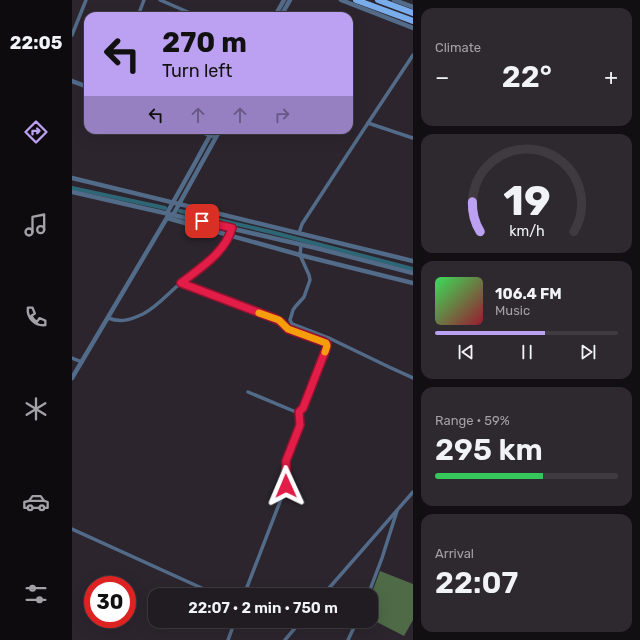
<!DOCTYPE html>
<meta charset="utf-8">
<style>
body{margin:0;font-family:Rubik,sans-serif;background:#2d292f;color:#f1f3f6;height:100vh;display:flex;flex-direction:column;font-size:15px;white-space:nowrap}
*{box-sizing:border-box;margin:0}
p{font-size:13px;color:#a2a1a5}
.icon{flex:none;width:22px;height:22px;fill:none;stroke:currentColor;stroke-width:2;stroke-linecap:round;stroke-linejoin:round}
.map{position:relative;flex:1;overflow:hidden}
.side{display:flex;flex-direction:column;gap:8px;padding:8px;background:#120f13;width:227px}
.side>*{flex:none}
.top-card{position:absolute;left:12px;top:12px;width:269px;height:122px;border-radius:12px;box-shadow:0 4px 16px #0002,0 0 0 1px #3e3a40;background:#bca0f2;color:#111;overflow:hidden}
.speed{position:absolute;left:12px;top:576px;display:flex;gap:8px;font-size:20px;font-weight:700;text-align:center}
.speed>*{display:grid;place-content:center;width:52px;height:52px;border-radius:50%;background:#211c22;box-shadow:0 4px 16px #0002,0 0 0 1px #3e3a40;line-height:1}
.speed .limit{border:6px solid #d22;background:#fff;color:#111}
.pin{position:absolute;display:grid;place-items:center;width:34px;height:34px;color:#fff;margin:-17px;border-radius:8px;box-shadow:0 2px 6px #0006}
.me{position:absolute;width:44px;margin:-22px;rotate:359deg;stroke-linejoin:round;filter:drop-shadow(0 0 3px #0008)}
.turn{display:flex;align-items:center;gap:14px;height:84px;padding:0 12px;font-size:18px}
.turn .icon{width:52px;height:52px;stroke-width:2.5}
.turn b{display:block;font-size:28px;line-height:34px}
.lanes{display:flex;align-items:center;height:38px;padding:0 12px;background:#0003;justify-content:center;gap:20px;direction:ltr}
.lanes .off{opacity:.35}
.big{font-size:30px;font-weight:600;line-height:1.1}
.side .tile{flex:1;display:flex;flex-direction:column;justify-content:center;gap:6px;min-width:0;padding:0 14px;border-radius:12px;background:#2d292f}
.side .dial{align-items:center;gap:0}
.dial svg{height:104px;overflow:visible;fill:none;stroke:#3e3a40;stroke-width:7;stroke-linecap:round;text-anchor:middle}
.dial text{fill:#f1f3f6;stroke:none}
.song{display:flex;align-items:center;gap:12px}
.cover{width:48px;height:48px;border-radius:6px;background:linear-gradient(135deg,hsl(130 70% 55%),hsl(350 70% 35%))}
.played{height:4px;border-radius:2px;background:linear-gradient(90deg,#bca0f2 60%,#3e3a40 60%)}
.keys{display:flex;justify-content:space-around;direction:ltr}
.heat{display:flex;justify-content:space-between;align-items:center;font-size:22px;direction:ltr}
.charge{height:6px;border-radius:3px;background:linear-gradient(90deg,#34c759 59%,#3e3a40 0)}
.trip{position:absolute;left:76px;top:588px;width:230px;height:40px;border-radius:12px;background:#211c22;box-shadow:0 4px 16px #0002,0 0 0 1px #3e3a40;font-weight:600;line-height:40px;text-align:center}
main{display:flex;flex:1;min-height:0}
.menu{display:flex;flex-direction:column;width:72px;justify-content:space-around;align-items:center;background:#0d0b0e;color:#a2a1a5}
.menu .icon{width:28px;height:28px}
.menu .on{color:#bca0f2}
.menu b{font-size:18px;color:#f1f3f6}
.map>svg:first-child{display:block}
</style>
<main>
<nav class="menu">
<b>22:05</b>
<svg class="icon on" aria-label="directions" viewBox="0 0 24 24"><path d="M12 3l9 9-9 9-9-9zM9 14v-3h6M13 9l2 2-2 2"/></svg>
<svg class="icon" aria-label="music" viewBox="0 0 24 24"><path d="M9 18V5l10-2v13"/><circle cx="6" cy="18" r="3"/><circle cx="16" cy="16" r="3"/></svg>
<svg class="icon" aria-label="phone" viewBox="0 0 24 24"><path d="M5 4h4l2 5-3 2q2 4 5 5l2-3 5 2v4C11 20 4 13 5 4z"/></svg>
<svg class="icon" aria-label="climate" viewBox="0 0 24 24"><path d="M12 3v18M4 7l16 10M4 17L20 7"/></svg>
<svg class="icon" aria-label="car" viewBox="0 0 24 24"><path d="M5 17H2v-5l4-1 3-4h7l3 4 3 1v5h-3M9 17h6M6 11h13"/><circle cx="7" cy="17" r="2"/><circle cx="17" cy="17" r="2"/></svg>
<svg class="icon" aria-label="filters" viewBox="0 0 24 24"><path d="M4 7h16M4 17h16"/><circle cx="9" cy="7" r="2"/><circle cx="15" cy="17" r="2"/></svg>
</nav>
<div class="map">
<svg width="341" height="640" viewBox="0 0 341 640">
<rect width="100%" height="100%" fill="#2c252e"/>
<polygon fill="#4e6a47" points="308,571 341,584 341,620 332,636 299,619 299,595"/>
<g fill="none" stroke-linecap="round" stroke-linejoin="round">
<g stroke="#2d6775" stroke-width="4">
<polyline points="0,188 93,208"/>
<polyline points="108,211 199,232 341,269"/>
</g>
<g stroke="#526b88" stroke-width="3.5">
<polyline points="88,0 125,16"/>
<polyline points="66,16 72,0"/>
<polyline points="0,35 14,0"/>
<polyline points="296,123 341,55"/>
<polyline points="227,233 230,224 296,123 341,138"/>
<polyline points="229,245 228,255 237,275 238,280 232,297 223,307 221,310 218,320 220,324 259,339 317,367 341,378"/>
<polyline points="109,283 204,319 209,322 216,329 252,342 255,344 254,349 231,409 227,412 224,412 176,392"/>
<path d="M 36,318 C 49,323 58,320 71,314 C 83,308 94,296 104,287 C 124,271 153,254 160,228"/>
<polyline points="0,358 10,362"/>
<polyline points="0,529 145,595"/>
<polyline points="172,595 214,486 214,461 228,425 227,412"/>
<polyline points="251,595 341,492"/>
<polyline points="296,595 310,558 325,511"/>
<polyline points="156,640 163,621"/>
<polyline points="213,640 229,621"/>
<polyline points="276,640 285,621"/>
</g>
<g stroke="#526b88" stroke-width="4.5">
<polyline points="269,0 341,28"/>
<polyline points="322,0 341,7"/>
<polyline points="203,16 212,0"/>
<polyline points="209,16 218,0"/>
<polyline points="0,81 16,87"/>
<polyline points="125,130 140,136"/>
<polyline points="0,178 341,261"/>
<polyline points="0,192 97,214 244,248 341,273"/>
<polyline points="95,213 123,163 141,130"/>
<polyline points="101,215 148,130"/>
<polyline points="95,218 228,255 341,283"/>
<polyline points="0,378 96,216"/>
</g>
<g stroke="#79acea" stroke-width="6">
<polyline points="284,0 341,21"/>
<polyline points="306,0 341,13"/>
</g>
</g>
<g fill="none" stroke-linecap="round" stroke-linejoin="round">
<g stroke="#92132f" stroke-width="10">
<path id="route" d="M 130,221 L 160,228 C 153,253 128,268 109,283 L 204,319 L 209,322 L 216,329 L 252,342 L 255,344 L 254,349 L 231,408 L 227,412 L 228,425 L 214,461 L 214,486"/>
</g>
<use href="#route" stroke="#e11d48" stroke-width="7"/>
<polyline stroke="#f59e0b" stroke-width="7" points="187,313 207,320 216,329 254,343 255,346 253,352"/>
</g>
</svg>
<div class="speed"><div class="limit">30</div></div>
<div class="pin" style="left:130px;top:221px;background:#d93025"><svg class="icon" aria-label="arrive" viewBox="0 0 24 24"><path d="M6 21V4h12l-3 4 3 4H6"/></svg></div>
<svg class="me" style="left:214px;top:486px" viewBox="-20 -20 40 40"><path d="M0-17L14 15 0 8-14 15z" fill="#e11d48" stroke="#fff" stroke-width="4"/></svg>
<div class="trip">22:07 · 2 min · 750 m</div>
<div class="top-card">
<div class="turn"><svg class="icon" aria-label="left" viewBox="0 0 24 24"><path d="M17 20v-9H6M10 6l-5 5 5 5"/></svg><div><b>270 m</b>Turn left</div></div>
<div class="lanes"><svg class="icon" aria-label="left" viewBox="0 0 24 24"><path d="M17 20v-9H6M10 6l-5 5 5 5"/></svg><svg class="icon off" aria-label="ahead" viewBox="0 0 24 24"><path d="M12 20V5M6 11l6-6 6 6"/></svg><svg class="icon off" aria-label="ahead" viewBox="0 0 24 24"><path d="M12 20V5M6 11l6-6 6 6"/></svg><svg class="icon off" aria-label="right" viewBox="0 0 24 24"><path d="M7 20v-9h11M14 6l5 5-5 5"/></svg></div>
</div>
</div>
<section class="side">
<div class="tile"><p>Climate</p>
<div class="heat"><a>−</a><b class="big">22°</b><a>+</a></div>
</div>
<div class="tile dial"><svg viewBox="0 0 100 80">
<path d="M14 69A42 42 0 1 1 86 69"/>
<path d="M14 69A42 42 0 0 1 8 46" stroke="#bca0f2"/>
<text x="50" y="56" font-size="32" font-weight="700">19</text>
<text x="50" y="72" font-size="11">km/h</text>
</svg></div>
<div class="tile">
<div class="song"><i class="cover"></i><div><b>106.4 FM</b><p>Music</p></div></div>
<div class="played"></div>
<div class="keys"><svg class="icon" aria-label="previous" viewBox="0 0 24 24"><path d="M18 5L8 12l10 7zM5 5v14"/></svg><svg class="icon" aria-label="pause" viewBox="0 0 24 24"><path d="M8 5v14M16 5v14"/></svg><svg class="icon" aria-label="next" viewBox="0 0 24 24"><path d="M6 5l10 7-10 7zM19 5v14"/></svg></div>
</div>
<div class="tile"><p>Range · 59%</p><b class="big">295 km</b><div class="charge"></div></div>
<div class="tile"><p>Arrival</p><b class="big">22:07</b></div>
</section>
</main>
